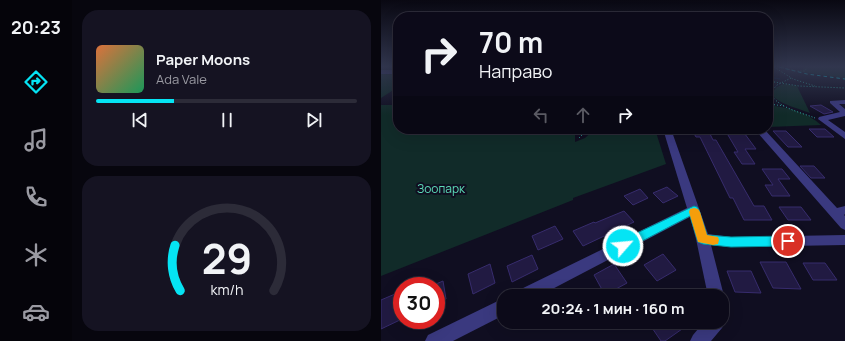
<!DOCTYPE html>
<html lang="ru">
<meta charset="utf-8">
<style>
body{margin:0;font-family:Manrope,sans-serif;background:#151322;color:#f1f3f6;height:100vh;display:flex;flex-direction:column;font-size:15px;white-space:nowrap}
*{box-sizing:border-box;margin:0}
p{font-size:13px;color:#9a9aa2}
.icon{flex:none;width:22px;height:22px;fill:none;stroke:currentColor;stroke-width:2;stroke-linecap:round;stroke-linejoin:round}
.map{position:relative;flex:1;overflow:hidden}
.drawer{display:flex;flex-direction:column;gap:10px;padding:10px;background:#07060e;width:309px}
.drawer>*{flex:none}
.top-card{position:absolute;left:12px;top:12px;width:380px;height:122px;border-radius:16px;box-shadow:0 4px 16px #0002,0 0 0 1px #2c2b38;background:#0c0a19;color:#f1f3f6;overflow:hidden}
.speed{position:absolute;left:12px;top:277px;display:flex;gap:8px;font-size:20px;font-weight:700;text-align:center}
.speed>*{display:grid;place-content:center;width:52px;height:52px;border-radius:50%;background:#0c0a19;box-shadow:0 4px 16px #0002,0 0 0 1px #2c2b38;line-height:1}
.speed .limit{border:6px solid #d22;background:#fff;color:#111}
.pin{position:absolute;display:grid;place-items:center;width:34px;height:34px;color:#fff;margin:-17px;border:2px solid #fff;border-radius:50%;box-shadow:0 1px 4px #0007}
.me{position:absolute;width:44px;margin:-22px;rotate:63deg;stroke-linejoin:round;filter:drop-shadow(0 0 3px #0008)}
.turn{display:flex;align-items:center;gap:14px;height:84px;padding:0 20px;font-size:18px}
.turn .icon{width:52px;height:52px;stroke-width:2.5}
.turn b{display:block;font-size:28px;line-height:34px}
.lanes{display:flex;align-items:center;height:38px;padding:0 20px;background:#0003;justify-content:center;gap:20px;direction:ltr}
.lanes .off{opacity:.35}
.drawer .card{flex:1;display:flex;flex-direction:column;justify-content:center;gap:6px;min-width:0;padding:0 14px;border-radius:16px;background:#151322}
.drawer .dial{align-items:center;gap:0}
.dial svg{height:104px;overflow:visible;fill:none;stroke:#2c2b38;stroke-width:7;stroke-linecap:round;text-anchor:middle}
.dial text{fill:#f1f3f6;stroke:none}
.song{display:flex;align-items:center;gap:12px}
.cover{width:48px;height:48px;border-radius:6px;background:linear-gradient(135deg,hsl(20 70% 55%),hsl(150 70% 35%))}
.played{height:4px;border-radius:2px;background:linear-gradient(90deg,#05e4f4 30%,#2c2b38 30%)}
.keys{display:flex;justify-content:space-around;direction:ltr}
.trip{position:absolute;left:116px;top:289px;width:232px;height:40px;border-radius:16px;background:#0c0a19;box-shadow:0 4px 16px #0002,0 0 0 1px #2c2b38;font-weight:700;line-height:40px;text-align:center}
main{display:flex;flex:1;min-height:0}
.tab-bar{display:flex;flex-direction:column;width:72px;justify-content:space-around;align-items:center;background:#05040a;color:#9a9aa2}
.tab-bar .icon{width:28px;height:28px}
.tab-bar .active{color:#05e4f4}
.tab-bar b{font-size:18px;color:#f1f3f6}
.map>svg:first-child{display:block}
</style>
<main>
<nav class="tab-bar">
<b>20:23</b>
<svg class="icon active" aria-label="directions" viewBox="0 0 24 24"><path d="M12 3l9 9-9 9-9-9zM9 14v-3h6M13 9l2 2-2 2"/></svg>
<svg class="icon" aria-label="music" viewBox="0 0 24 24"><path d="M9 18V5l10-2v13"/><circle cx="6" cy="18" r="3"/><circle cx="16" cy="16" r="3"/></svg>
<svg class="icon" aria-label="phone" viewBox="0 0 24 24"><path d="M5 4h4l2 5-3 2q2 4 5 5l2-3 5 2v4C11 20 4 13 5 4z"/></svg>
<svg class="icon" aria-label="climate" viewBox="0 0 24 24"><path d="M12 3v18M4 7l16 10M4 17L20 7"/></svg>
<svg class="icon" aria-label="car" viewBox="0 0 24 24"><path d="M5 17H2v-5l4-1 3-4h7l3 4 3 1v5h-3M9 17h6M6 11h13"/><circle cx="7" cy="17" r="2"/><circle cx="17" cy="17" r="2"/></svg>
</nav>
<section class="drawer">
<div class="card">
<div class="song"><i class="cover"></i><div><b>Paper Moons</b><p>Ada Vale</p></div></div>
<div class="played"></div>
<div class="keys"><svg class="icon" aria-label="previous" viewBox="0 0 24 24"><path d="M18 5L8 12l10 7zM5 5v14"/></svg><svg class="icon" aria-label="pause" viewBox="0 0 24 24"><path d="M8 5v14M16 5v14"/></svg><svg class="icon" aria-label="next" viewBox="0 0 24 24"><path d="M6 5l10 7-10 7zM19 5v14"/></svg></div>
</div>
<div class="card dial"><svg viewBox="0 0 100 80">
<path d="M14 69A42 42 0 1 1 86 69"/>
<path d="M14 69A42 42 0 0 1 10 34" stroke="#05e4f4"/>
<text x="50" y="56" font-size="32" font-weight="700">29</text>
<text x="50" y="72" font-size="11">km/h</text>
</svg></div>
</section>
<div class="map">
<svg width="464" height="341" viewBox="0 0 464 341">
<rect width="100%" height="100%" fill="#100e21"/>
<g fill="#112b29">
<polygon points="425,67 464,67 464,78 421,72 422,68"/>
<polygon points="0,74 17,75 17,87 0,98"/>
<path d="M 402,84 L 416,86 L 429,113 C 419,109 394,103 390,93 L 396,87 Z"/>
<polygon points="0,105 17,105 17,129 194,129 194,142 204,138 214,129 274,129 285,164 192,198 192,200 0,276"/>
<path d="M 387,105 C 406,107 426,112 440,125 L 387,127 Z"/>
</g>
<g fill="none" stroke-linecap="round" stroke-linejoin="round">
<polyline stroke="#0a1f3d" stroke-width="1" points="387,77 399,79"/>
</g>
<g fill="#211a42" stroke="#372c6d">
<polygon points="440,105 452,112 443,114 429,106"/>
<polygon points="428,129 444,129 453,137 436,137"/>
<polygon points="311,130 327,130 332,140 335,140 373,206 383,206 391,220 363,220 352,198 349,198 319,137 315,137"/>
<polygon points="344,130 361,130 375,149 364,149 374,164 361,164 353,152 357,152"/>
<polygon points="392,131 405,131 421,147 407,147"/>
<polygon points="419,166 433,166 444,178 430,178"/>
<polygon points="381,169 401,169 409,179 397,179 409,196 391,196 384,185 392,185"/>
<polygon points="286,187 297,196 282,203 272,193"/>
<polygon points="259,189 267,198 252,205 243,196"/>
<polygon points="398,207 420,207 430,220 407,220"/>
<polygon points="243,211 253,222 202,246 192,231 213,222 214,223"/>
<polygon points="174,226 182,239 157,250 151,236"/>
<polygon points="282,254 295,270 276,281 263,265"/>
<polygon points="151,255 157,269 131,282 126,266"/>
<polygon points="379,262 405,262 420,289 392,288"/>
<polygon points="422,263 444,263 456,280 432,280"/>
<polygon points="109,264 114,283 92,294 87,274"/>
<polygon points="233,264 246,283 224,295 213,275"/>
<polygon points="346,271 370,271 380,293 354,292"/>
<polygon points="62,281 65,299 55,303 55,284"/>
<polygon points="21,291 21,319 0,329 0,300"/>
<polygon points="267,322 311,322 284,341 280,341"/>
</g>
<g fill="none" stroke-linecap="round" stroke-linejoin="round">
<g stroke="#30b0a4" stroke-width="1" stroke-dasharray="1 2" stroke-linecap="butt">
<polyline points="393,67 412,79 434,86"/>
<polyline points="399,67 415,71 424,71 426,67"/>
<path d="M 410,78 L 396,85 L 389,93 C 397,108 419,112 434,118"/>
<polyline points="387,81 418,86 464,88"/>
<polyline points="387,104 404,106"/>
<polyline points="388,104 390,96"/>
<polyline points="198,138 207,129"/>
</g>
<g fill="#3a397f" fill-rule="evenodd">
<rect x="0" y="70" width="17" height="4"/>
<polygon points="464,100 464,104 458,104 464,109 464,116 447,120 464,132 464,139 437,119 438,117 459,112 449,103 449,101"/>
<polygon points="282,129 290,129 327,234 350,237 464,235 464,245 350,247 330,245 343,296 341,301 341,296 327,296 315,239 309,217 158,296 134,296 136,291 306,208"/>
<polygon points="376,129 383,129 456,208 464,206 464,214 463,215 464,216 464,230 460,228 376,132"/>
<polygon points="123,298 123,315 72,341 44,341 47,335"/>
<polygon points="341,316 344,322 341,328 330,341 309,341 312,335 323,322 341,322"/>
</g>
<polyline stroke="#05e4f4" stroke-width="1" stroke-dasharray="3.5 3" stroke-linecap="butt" points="398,67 426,74 464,79"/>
</g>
<linearGradient id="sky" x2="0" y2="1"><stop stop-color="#090812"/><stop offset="0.58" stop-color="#31364e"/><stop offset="1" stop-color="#31364e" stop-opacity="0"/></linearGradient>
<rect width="464" height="115" fill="url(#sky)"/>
<polygon fill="#05e4f4" stroke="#03949f" points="313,206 316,207 318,210 326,235 350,237 407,236 411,238 413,241 411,245 407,246 350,247 322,244 317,242 316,239 309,216 246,249 242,251 237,249 235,246 237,242"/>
<polygon fill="#f59e0b" points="313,208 317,209 319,212 326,235 337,237 338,240 337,244 332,245 317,242 308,212 309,209"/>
<g text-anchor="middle" stroke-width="4" stroke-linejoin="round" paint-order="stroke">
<g font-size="12" fill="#5cdcb8" stroke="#100e21">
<text x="60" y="193">Зоопарк</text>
</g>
</g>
</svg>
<div class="speed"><div class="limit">30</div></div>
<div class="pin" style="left:407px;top:241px;background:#d93025"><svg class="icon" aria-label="arrive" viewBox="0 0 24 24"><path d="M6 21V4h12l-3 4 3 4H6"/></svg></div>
<svg class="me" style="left:242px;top:246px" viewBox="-20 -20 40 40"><circle r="17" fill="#05e4f4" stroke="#fff" stroke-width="3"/><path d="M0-11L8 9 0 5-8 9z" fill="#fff"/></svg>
<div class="trip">20:24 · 1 мин · 160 m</div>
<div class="top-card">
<div class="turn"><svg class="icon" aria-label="right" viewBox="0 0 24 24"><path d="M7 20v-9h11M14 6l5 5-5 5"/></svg><div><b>70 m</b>Направо</div></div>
<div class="lanes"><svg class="icon off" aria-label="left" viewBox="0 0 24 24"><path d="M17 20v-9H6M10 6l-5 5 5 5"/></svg><svg class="icon off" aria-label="ahead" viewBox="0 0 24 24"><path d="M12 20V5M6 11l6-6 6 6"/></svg><svg class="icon" aria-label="right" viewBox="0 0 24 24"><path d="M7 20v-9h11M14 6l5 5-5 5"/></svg></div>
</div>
</div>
</main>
